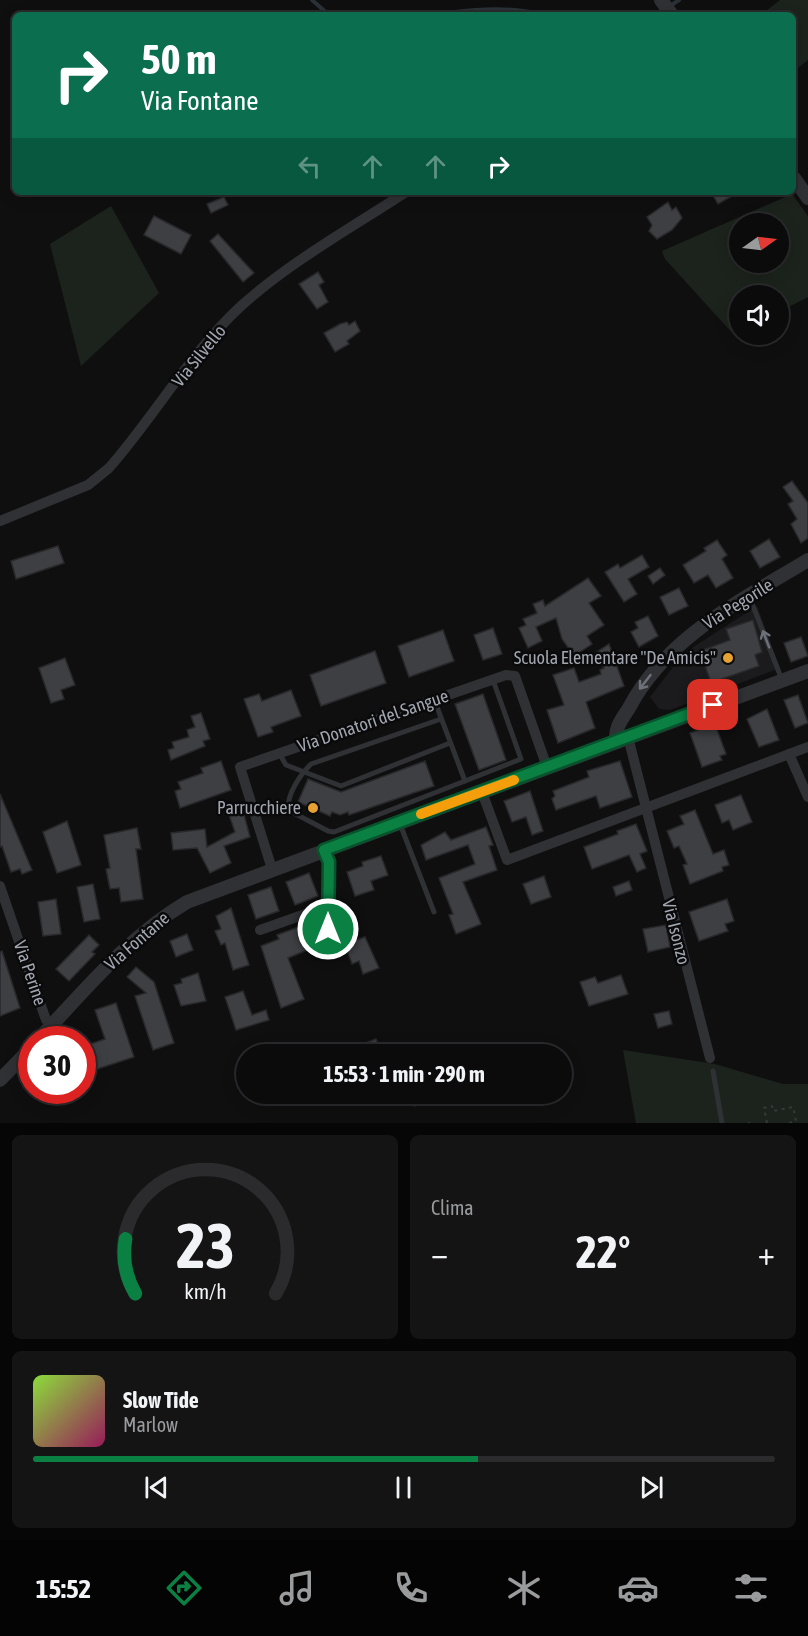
<!DOCTYPE html>
<html lang="it">
<meta charset="utf-8">
<style>
body{margin:0;font-family:"Asap Condensed",sans-serif;background:#141415;color:#f1f3f6;height:100vh;display:flex;flex-direction:column;font-size:22px;white-space:nowrap}
*{box-sizing:border-box;margin:0}
p{font-size:20px;color:#9a9b9d}
.icon{flex:none;width:33px;height:33px;fill:none;stroke:currentColor;stroke-width:2;stroke-linecap:round;stroke-linejoin:round}
.map{position:relative;height:1123px;overflow:hidden}
.drawer{display:flex;flex-direction:column;gap:12px;padding:12px;background:#060607;flex:1}
.drawer>*{flex:none}
.top-card{position:absolute;left:12px;top:12px;width:784px;height:183px;border-radius:9px;box-shadow:0 3px 15px #0003,0 0 0 2px #2b2b2d;background:#0b6e4f;color:#fff;overflow:hidden}
.needle{width:39px;rotate:76deg}
.controls{position:absolute;left:729px;top:213px;display:grid;gap:12px}
.controls a{display:grid;place-items:center;width:60px;height:60px;border-radius:50%;background:#0b0b0c;box-shadow:0 3px 15px #0003,0 0 0 2px #2b2b2d;font-size:30px}
.speed{position:absolute;left:18px;top:1026px;display:flex;gap:12px;font-size:30px;font-weight:700;text-align:center}
.speed>*{display:grid;place-content:center;width:78px;height:78px;border-radius:50%;background:#0b0b0c;box-shadow:0 3px 15px #0003,0 0 0 2px #2b2b2d;line-height:1}
.speed .limit{border:9px solid #d22;background:#fff;color:#111}
.pin{position:absolute;display:grid;place-items:center;width:51px;height:51px;color:#fff;margin:-26px;border-radius:12px;box-shadow:0 3px 9px #0006}
.me{position:absolute;width:66px;margin:-33px;rotate:0deg;stroke-linejoin:round;filter:drop-shadow(0 0 4px #0008)}
.turn{display:flex;align-items:center;gap:21px;height:126px;padding:0 30px;font-size:27px}
.turn .icon{width:78px;height:78px;stroke-width:2.5}
.turn b{display:block;font-size:42px;line-height:51px}
.lanes{display:flex;align-items:center;height:57px;padding:0 30px;background:#0003;justify-content:center;gap:30px;direction:ltr}
.lanes .off{opacity:.35}
.big{font-size:45px;font-weight:700;line-height:1.1}
.drawer .widget{flex:1;display:flex;flex-direction:column;justify-content:center;gap:9px;min-width:0;padding:0 21px;border-radius:9px;background:#141415}
.drawer .dial{align-items:center;gap:0}
.dial svg{height:156px;overflow:visible;fill:none;stroke:#2b2b2d;stroke-width:7;stroke-linecap:round;text-anchor:middle}
.dial text{fill:#f1f3f6;stroke:none}
.song{display:flex;align-items:center;gap:18px}
.cover{width:72px;height:72px;border-radius:9px;background:linear-gradient(135deg,hsl(90 70% 55%),hsl(330 70% 35%))}
.played{height:6px;border-radius:3px;background:linear-gradient(90deg,#0b8043 60%,#2b2b2d 60%)}
.keys{display:flex;justify-content:space-around;direction:ltr}
.heat{display:flex;justify-content:space-between;align-items:center;font-size:33px;direction:ltr}
.drawer .tiles{flex:1;display:grid;gap:12px;grid-template-columns:1fr 1fr}
.widget:last-child{grid-column:span 2}
.trip{position:absolute;left:236px;top:1044px;width:336px;height:60px;border-radius:30px;background:#0b0b0c;box-shadow:0 3px 15px #0003,0 0 0 2px #2b2b2d;font-weight:700;line-height:60px;text-align:center}
.tabs{display:flex;height:96px;justify-content:space-around;align-items:center;background:#040405;color:#9a9b9d}
.tabs .icon{width:42px;height:42px}
.tabs .active{color:#0b8043}
.tabs b{font-size:27px;color:#f1f3f6}
.map>svg:first-child{display:block}
</style>
<div class="map">
<svg width="808" height="1123" viewBox="0 0 808 1123">
<rect width="100%" height="100%" fill="#0f0f10"/>
<polygon fill="#1b1b1d" points="757,606 780,668 670,710 659,709 650,697 684,653"/>
<g fill="#1c231c" fill-rule="evenodd">
<polygon points="780,0 808,0 808,60 794,71 794,15 761,15"/>
<path d="M 792,194 L 808,216 L 808,297 L 779,312 L 778,296 L 740,296 L 739,332 L 734,335 L 665,259 L 662,251 ZM 740,224 L 778,224 L 778,262 L 740,262 Z"/>
<polygon points="111,206 159,293 81,366 50,244"/>
<polygon points="623,1050 715,1064 783,1084 808,1084 808,1123 636,1123"/>
</g>
<g fill="none" stroke-linecap="round" stroke-linejoin="round">
<g stroke="#2a3238" stroke-width="4">
<polyline points="312,0 329,15"/>
<polyline points="673,4 679,0"/>
<path d="M 430,15 C 466,10 508,5 544,15"/>
<polyline points="650,15 653,13"/>
</g>
</g>
<g fill="#3e3f43" stroke="#29292c" stroke-width="1.5">
<polygon points="711,192 739,192 718,204"/>
<polygon points="224,197 228,205 211,213 207,204"/>
<polygon points="668,202 672,210 676,207 682,218 672,230 657,239 649,231 652,225 647,217"/>
<polygon points="154,216 191,235 181,254 144,235"/>
<polygon points="218,234 254,273 243,282 210,241"/>
<polygon points="318,272 324,282 319,285 328,302 317,309 299,284"/>
<polygon points="355,321 360,331 347,341 349,344 335,352 324,333 340,324 347,322 349,325"/>
<polygon points="792,481 808,503 808,538 801,543 791,524 797,519 788,504 793,501 783,487"/>
<polygon points="769,539 780,557 760,568 750,551"/>
<polygon points="717,540 727,555 722,559 733,578 716,588 708,575 694,583 683,565 706,551 704,548"/>
<polygon points="58,546 64,563 16,579 11,561"/>
<polygon points="642,555 649,567 628,579 637,594 624,602 605,572 618,564 620,568"/>
<polygon points="660,568 665,575 653,584 648,576"/>
<polygon points="588,578 601,596 589,603 604,625 587,636 592,644 574,656 562,639 556,618 536,627 542,641 528,648 519,628 526,625 523,619 537,613 533,604 543,600 545,606"/>
<polygon points="679,588 688,606 669,615 660,597"/>
<polygon points="648,616 658,636 639,647 631,632 638,628 635,622"/>
<polygon points="753,620 762,652 755,655 759,666 711,683 700,651 730,640 726,629"/>
<polygon points="493,628 502,654 483,660 474,635"/>
<polygon points="443,630 454,661 409,677 398,646"/>
<polygon points="801,637 808,656 791,662 784,643"/>
<polygon points="609,644 624,686 586,702 595,728 558,743 547,710 564,705 553,675 574,668 579,682 601,674 600,670 604,668 594,654"/>
<polygon points="375,651 386,683 321,706 310,675"/>
<polygon points="65,658 75,685 61,690 64,699 51,703 39,668"/>
<polygon points="291,690 301,716 271,727 273,732 258,737 244,699 259,694 262,701"/>
<polygon points="483,694 506,760 479,770 455,704"/>
<polygon points="798,695 808,723 795,728 784,700"/>
<polygon points="767,709 779,740 759,747 747,719"/>
<polygon points="201,713 210,739 203,741 205,746 171,760 168,750 174,748 172,742 189,737 187,730 195,727 191,716"/>
<polygon points="715,724 726,754 720,756 722,760 702,767 690,733"/>
<polygon points="221,761 231,790 180,808 175,791 181,789 178,782 203,773 201,768"/>
<polygon points="425,761 434,786 349,815 348,812 340,815 332,812 330,816 298,802 308,779 341,792"/>
<polygon points="620,761 632,797 600,808 596,796 556,810 552,799 555,796 553,791 589,777 587,771"/>
<polygon points="530,791 543,831 532,835 526,817 512,822 504,801"/>
<polygon points="0,794 32,870 22,874 20,869 11,872 2,846 0,847"/>
<polygon points="741,795 752,822 733,830 729,820 722,823 715,805"/>
<polygon points="242,807 250,837 224,846 231,863 210,873 197,848 173,850 171,833 205,829 207,847 235,832 228,812"/>
<polygon points="695,810 713,854 724,850 729,865 722,867 723,871 690,884 683,865 687,864 679,846 674,848 667,831 684,824 680,816"/>
<polygon points="67,821 81,865 57,873 43,832"/>
<polygon points="636,824 647,851 640,854 646,868 637,872 629,855 592,869 584,847 618,834 617,831"/>
<polygon points="486,827 493,845 489,846 497,870 463,882 481,924 456,934 449,915 453,914 439,878 475,864 468,845 426,860 421,845 445,832 451,840"/>
<polygon points="137,828 141,849 136,849 143,899 121,902 119,888 110,889 106,869 110,868 104,835"/>
<polygon points="381,856 388,875 371,881 374,890 355,896 347,872 363,866 362,862"/>
<polygon points="309,873 318,896 295,905 286,882"/>
<polygon points="544,876 551,897 531,904 523,884"/>
<polygon points="629,881 632,890 616,896 613,887"/>
<polygon points="93,884 100,919 84,922 77,887"/>
<polygon points="271,887 279,911 256,919 248,895"/>
<polygon points="56,899 61,934 43,936 38,902"/>
<polygon points="727,899 734,921 725,924 728,931 699,941 689,912"/>
<polygon points="231,908 249,965 233,970 225,943 221,945 215,931 221,929 216,916"/>
<polygon points="309,923 317,946 288,958 304,999 281,1008 261,946 279,939 277,935"/>
<polygon points="666,925 670,947 648,952 643,929"/>
<polygon points="187,934 193,950 176,957 170,941"/>
<polygon points="89,935 99,945 92,952 95,954 69,981 56,969"/>
<polygon points="365,937 379,968 363,974 359,961 352,964 345,944"/>
<polygon points="2,951 20,1008 0,1016 0,952"/>
<polygon points="136,967 154,982 174,1043 153,1050 135,996 146,993 127,977"/>
<polygon points="198,973 206,1001 181,1006 174,985 182,983 181,979"/>
<polygon points="621,975 628,994 589,1006 580,982 595,977 598,983"/>
<polygon points="243,991 252,1015 266,1010 269,1020 236,1030 225,997"/>
<polygon points="116,1003 134,1057 91,1071 90,1067 82,1070 82,1047 105,1039 95,1010"/>
<polygon points="669,1011 672,1024 658,1028 654,1014"/>
<polygon points="376,1039 379,1047 390,1043 394,1054 361,1054 364,1052 361,1045"/>
<polygon points="409,1094 420,1094 423,1103 414,1106"/>
</g>
<g fill="none" stroke-linecap="round" stroke-linejoin="round">
<g stroke="#36383c" stroke-width="2" stroke-dasharray="3 4.5" stroke-linecap="butt">
<polyline points="748,1123 750,1123"/>
<polyline points="767,1123 764,1108 772,1106 773,1111 793,1107 796,1121 789,1123"/>
</g>
<g stroke="#303135" stroke-width="5">
<polyline points="749,596 782,680"/>
<polyline points="434,699 465,781 521,759 493,680"/>
<path d="M 441,719 L 311,764 C 300,775 287,794 288,810 L 328,831 L 334,832 L 465,781"/>
<polyline points="279,753 286,765 341,786 450,743"/>
<polyline points="400,824 434,912"/>
<polyline points="713,1071 722,1123"/>
</g>
<g stroke="#303135" stroke-width="10">
<path d="M 0,521 L 88,485 L 109,468 C 154,417 190,353 241,306 C 290,262 351,228 406,192"/>
<polyline points="628,737 710,1058"/>
<polyline points="789,754 808,797"/>
<polyline points="482,792 507,860 808,747"/>
<polyline points="325,850 329,862 329,952"/>
<polyline points="272,869 240,767 506,675 515,676 547,767"/>
<polyline points="0,886 46,1020 52,1025"/>
<polyline points="260,930 328,906"/>
</g>
<g stroke="#303135" stroke-width="14">
<polyline points="661,0 672,15"/>
<polyline points="794,178 808,198"/>
<path d="M 617,742 C 613,729 623,718 629,708 C 666,637 742,600 808,560"/>
<path d="M 38,1040 C 85,990 128,937 187,902 L 808,671"/>
<polyline points="0,1080 32,1047"/>
</g>
</g>
<defs><path id="oneway-shaft" d="M-6 0H5M1.5-3L5.5 0L1.5 3" fill="none" stroke-width="1.6" stroke-linecap="round" stroke-linejoin="round" transform="scale(1.5)"/></defs>
<g stroke="#6e7179">
<use href="#oneway-shaft" transform="translate(766 639) rotate(-111)"/>
<use href="#oneway-shaft" transform="translate(645 682) rotate(128)"/>
</g>
<g fill="none" stroke-linecap="round" stroke-linejoin="round">
<g stroke="#07532c" stroke-width="15">
<polyline id="route" points="328,929 329,862 324,850 713,705"/>
</g>
<use href="#route" stroke="#0b8043" stroke-width="10"/>
<polyline stroke="#f59e0b" stroke-width="10" points="421,814 514,780"/>
</g>
<g fill="#e5a132" stroke="#0a0a0b" stroke-width="2">
<circle cx="728" cy="658" r="6"/>
<circle cx="313" cy="808" r="6"/>
</g>
<g text-anchor="middle" stroke-width="5" stroke-linejoin="round" paint-order="stroke">
<g font-size="18" fill="#a1a6b0" stroke="#0a0a0b">
<text transform="translate(199 356) rotate(-51)" y="6">Via Silvello</text>
<text transform="translate(738 604) rotate(-32)" y="6">Via Pegorile</text>
<text transform="translate(373 721) rotate(-19)" y="6">Via Donatori del Sangue</text>
<text transform="translate(676 932) rotate(76)" y="6">Via Isonzo</text>
<text transform="translate(137 941) rotate(-41)" y="6">Via Fontane</text>
<text transform="translate(30 973) rotate(71)" y="6">Via Perine</text>
</g>
<g font-size="18" fill="#a1a6b0" stroke="#0a0a0b" text-anchor="end">
<text x="716" y="664">Scuola Elementare "De Amicis"</text>
<text x="301" y="814">Parrucchiere</text>
</g>
</g>
</svg>
<div class="controls">
<a><svg class="needle" viewBox="-14 -14 28 28"><path d="M0-13l5 13h-10z" fill="#e53935"/><path d="M0 13l5-13h-10z" fill="#9a9b9d"/></svg></a>
<a><svg class="icon" aria-label="sound" viewBox="0 0 24 24"><path d="M4 9h4l5-4v14l-5-4H4zM17 9q2 3 0 6"/></svg></a>
</div>
<div class="speed"><div class="limit">30</div></div>
<div class="pin" style="left:713px;top:705px;background:#d93025"><svg class="icon" aria-label="arrive" viewBox="0 0 24 24"><path d="M6 21V4h12l-3 4 3 4H6"/></svg></div>
<svg class="me" style="left:328px;top:929px" viewBox="-20 -20 40 40"><circle r="17" fill="#0b8043" stroke="#fff" stroke-width="3"/><path d="M0-11L8 9 0 5-8 9z" fill="#fff"/></svg>
<div class="trip">15:53 · 1 min · 290 m</div>
<div class="top-card">
<div class="turn"><svg class="icon" aria-label="right" viewBox="0 0 24 24"><path d="M7 20v-9h11M14 6l5 5-5 5"/></svg><div><b>50 m</b>Via Fontane</div></div>
<div class="lanes"><svg class="icon off" aria-label="left" viewBox="0 0 24 24"><path d="M17 20v-9H6M10 6l-5 5 5 5"/></svg><svg class="icon off" aria-label="ahead" viewBox="0 0 24 24"><path d="M12 20V5M6 11l6-6 6 6"/></svg><svg class="icon off" aria-label="ahead" viewBox="0 0 24 24"><path d="M12 20V5M6 11l6-6 6 6"/></svg><svg class="icon" aria-label="right" viewBox="0 0 24 24"><path d="M7 20v-9h11M14 6l5 5-5 5"/></svg></div>
</div>
</div>
<section class="drawer">
<div class="tiles">
<div class="widget dial"><svg viewBox="0 0 100 80">
<path d="M14 69A42 42 0 1 1 86 69"/>
<path d="M14 69A42 42 0 0 1 9 41" stroke="#0b8043"/>
<text x="50" y="56" font-size="32" font-weight="700">23</text>
<text x="50" y="72" font-size="11">km/h</text>
</svg></div>
<div class="widget"><p>Clima</p>
<div class="heat"><a>−</a><b class="big">22°</b><a>+</a></div>
</div>
<div class="widget">
<div class="song"><i class="cover"></i><div><b>Slow Tide</b><p>Marlow</p></div></div>
<div class="played"></div>
<div class="keys"><svg class="icon" aria-label="previous" viewBox="0 0 24 24"><path d="M18 5L8 12l10 7zM5 5v14"/></svg><svg class="icon" aria-label="pause" viewBox="0 0 24 24"><path d="M8 5v14M16 5v14"/></svg><svg class="icon" aria-label="next" viewBox="0 0 24 24"><path d="M6 5l10 7-10 7zM19 5v14"/></svg></div>
</div>
</div>
</section>
<nav class="tabs">
<b>15:52</b>
<svg class="icon active" aria-label="directions" viewBox="0 0 24 24"><path d="M12 3l9 9-9 9-9-9zM9 14v-3h6M13 9l2 2-2 2"/></svg>
<svg class="icon" aria-label="music" viewBox="0 0 24 24"><path d="M9 18V5l10-2v13"/><circle cx="6" cy="18" r="3"/><circle cx="16" cy="16" r="3"/></svg>
<svg class="icon" aria-label="phone" viewBox="0 0 24 24"><path d="M5 4h4l2 5-3 2q2 4 5 5l2-3 5 2v4C11 20 4 13 5 4z"/></svg>
<svg class="icon" aria-label="climate" viewBox="0 0 24 24"><path d="M12 3v18M4 7l16 10M4 17L20 7"/></svg>
<svg class="icon" aria-label="car" viewBox="0 0 24 24"><path d="M5 17H2v-5l4-1 3-4h7l3 4 3 1v5h-3M9 17h6M6 11h13"/><circle cx="7" cy="17" r="2"/><circle cx="17" cy="17" r="2"/></svg>
<svg class="icon" aria-label="filters" viewBox="0 0 24 24"><path d="M4 7h16M4 17h16"/><circle cx="9" cy="7" r="2"/><circle cx="15" cy="17" r="2"/></svg>
</nav>
